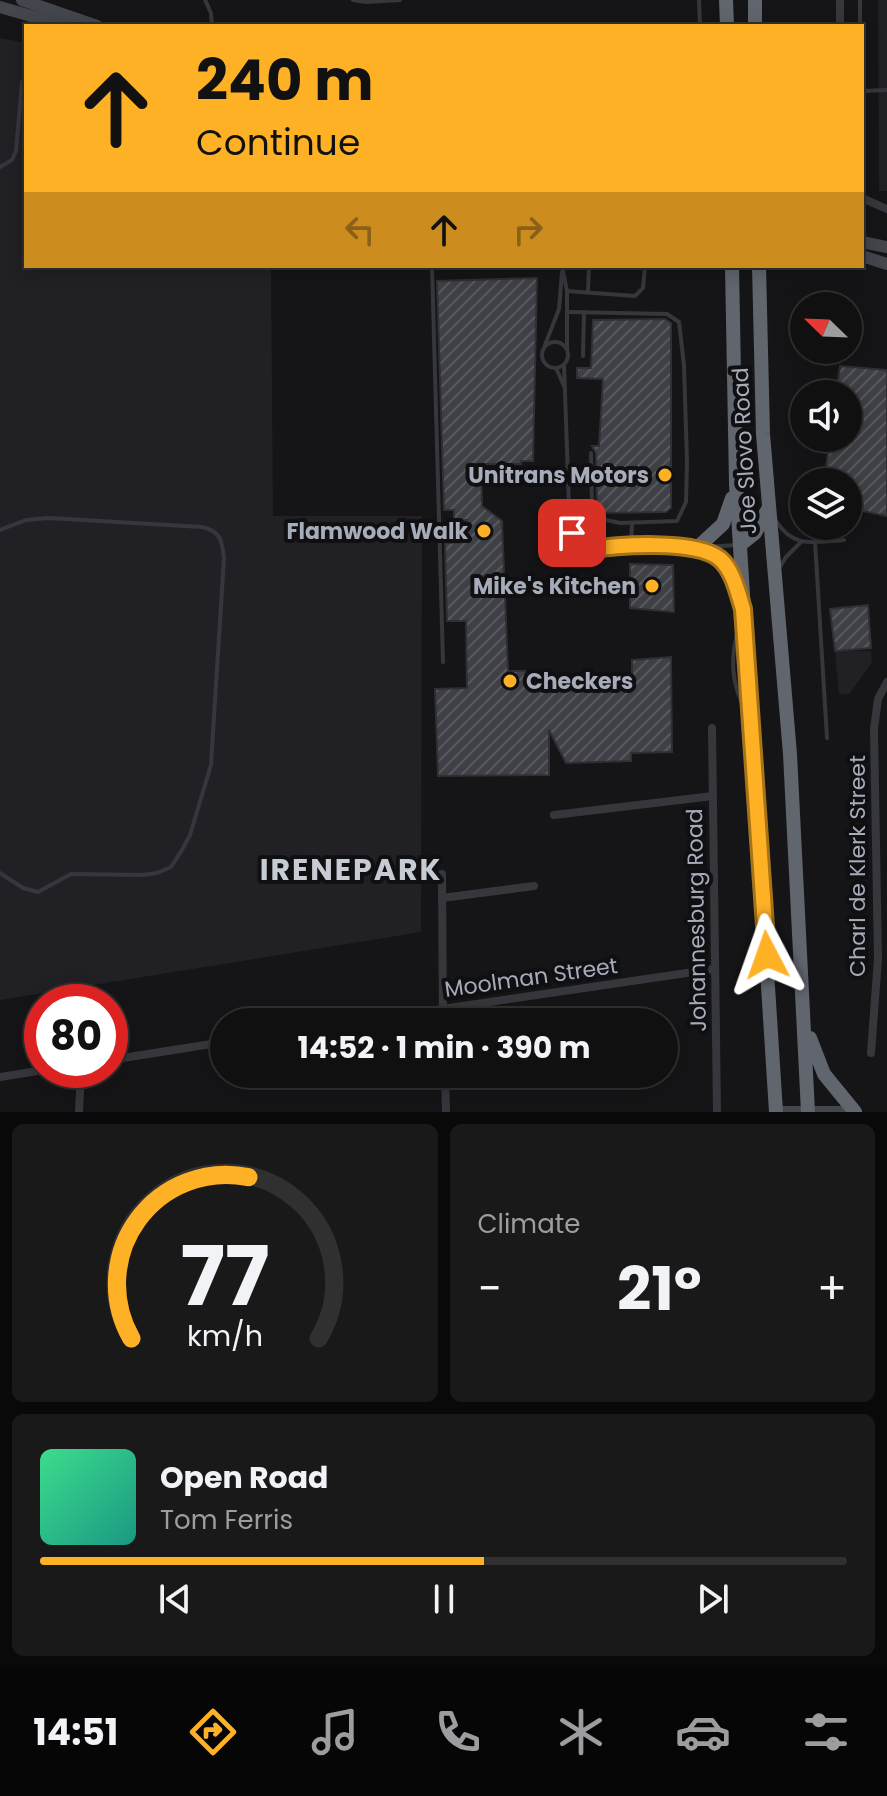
<!DOCTYPE html>
<meta charset="utf-8">
<style>
body{margin:0;font-family:Poppins,sans-serif;background:#19191a;color:#f1f3f6;height:100vh;display:flex;flex-direction:column;font-size:30px;white-space:nowrap}
*{box-sizing:border-box;margin:0}
p{font-size:26px;color:#9c9d9f}
.icon{flex:none;width:44px;height:44px;fill:none;stroke:currentColor;stroke-width:2;stroke-linecap:round;stroke-linejoin:round}
.map{position:relative;height:1112px;overflow:hidden}
.sheet{display:flex;flex-direction:column;gap:12px;padding:12px;background:#090909;flex:1}
.sheet>*{flex:none}
.hud{position:absolute;left:24px;top:24px;width:840px;height:244px;border-radius:0px;box-shadow:0 4px 20px #0003,0 0 0 2px #303031;background:#ffb126;color:#111;overflow:hidden}
.needle{width:52px;rotate:293deg}
.controls{position:absolute;left:790px;top:292px;display:grid;gap:16px}
.controls a{display:grid;place-items:center;width:72px;height:72px;border-radius:50%;background:#101011;box-shadow:0 4px 20px #0003,0 0 0 2px #303031;font-size:40px}
.speed{position:absolute;left:24px;top:984px;display:flex;gap:16px;font-size:40px;font-weight:700;text-align:center}
.speed>*{display:grid;place-content:center;width:104px;height:104px;border-radius:50%;background:#101011;box-shadow:0 4px 20px #0003,0 0 0 2px #303031;line-height:1}
.speed .limit{border:12px solid #d22;background:#fff;color:#111}
.pin{position:absolute;display:grid;place-items:center;width:68px;height:68px;color:#fff;margin:-34px;border-radius:16px;box-shadow:0 4px 12px #0006}
.me{position:absolute;width:88px;margin:-44px;rotate:356deg;stroke-linejoin:round;filter:drop-shadow(0 0 6px #0008)}
.turn{display:flex;align-items:center;gap:28px;height:168px;padding:0 40px;font-size:36px}
.turn .icon{width:104px;height:104px;stroke-width:2.5}
.turn b{display:block;font-size:56px;line-height:68px}
.lanes{display:flex;align-items:center;height:76px;padding:0 40px;background:#0003;justify-content:center;gap:40px;direction:ltr}
.lanes .off{opacity:.35}
.big{font-size:60px;font-weight:700;line-height:1.1}
.sheet .widget{flex:1;display:flex;flex-direction:column;justify-content:center;gap:12px;min-width:0;padding:0 28px;border-radius:12px;background:#19191a}
.sheet .dial{align-items:center;gap:0}
.dial svg{height:208px;overflow:visible;fill:none;stroke:#303031;stroke-width:7;stroke-linecap:round;text-anchor:middle}
.dial text{fill:#f1f3f6;stroke:none}
.song{display:flex;align-items:center;gap:24px}
.cover{width:96px;height:96px;border-radius:12px;background:linear-gradient(135deg,hsl(150 70% 55%),hsl(170 70% 35%))}
.played{height:8px;border-radius:4px;background:linear-gradient(90deg,#ffb126 55%,#303031 55%)}
.keys{display:flex;justify-content:space-around;direction:ltr}
.heat{display:flex;justify-content:space-between;align-items:center;font-size:44px;direction:ltr}
.sheet .tiles{flex:1;display:grid;gap:12px;grid-template-columns:1fr 1fr}
.widget:last-child{grid-column:span 2}
.trip{position:absolute;left:210px;top:1008px;width:468px;height:80px;border-radius:40px;background:#101011;box-shadow:0 4px 20px #0003,0 0 0 2px #303031;font-weight:700;line-height:80px;text-align:center}
.menu{display:flex;height:128px;justify-content:space-around;align-items:center;background:#060607;color:#9c9d9f}
.menu .icon{width:56px;height:56px}
.menu .active{color:#ffb126}
.menu b{font-size:36px;color:#f1f3f6}
.map>svg:first-child{display:block}
</style>
<div class="map">
<svg width="887" height="1112" viewBox="0 0 887 1112">
<defs>
<pattern id="building-hatch" width="6" height="6" patternUnits="userSpaceOnUse" patternTransform="scale(2)"><rect width="6" height="6" fill="#3f4045"/><path d="M-1 1l2-2M0 6l6-6M5 7l2-2" fill="none" stroke="#58595e"/></pattern>
</defs>
<rect width="100%" height="100%" fill="#151517"/>
<g fill="#212125">
<polygon points="878,0 887,0 887,191 879,191"/>
<polygon points="0,38 26,43 26,266 271,266 273,516 422,516 421,932 0,1000"/>
<polygon points="835,651 871,651 872,662 849,694 839,694"/>
</g>
<g fill="url(#building-hatch)" stroke="#2f2f34" stroke-width="2">
<polygon points="537,278 533,461 521,461 521,464 481,464 482,506 502,521 508,671 525,671 525,681 632,678 632,660 671,657 672,752 631,753 631,761 566,763 549,730 549,775 438,776 435,689 467,688 466,621 447,621 445,543 465,542 467,520 454,521 454,510 444,510 437,281"/>
<polygon points="665,319 671,323 671,508 666,512 600,513 597,507 596,453 592,446 599,446 603,379 577,378 577,368 591,368 593,320"/>
<polygon points="840,366 887,370 887,516 848,508 848,482 824,482 830,438 848,438 848,394 836,394"/>
<polygon points="630,564 673,565 674,612 630,608"/>
<polygon points="868,605 871,648 835,651 830,609"/>
</g>
<g fill="none" stroke-linecap="round" stroke-linejoin="round">
<g stroke="#36373d" stroke-width="4">
<polyline points="205,0 211,13 212,26"/>
<polyline points="353,0 366,2 400,0"/>
<polyline points="699,0 700,26"/>
<polyline points="860,26 860,0"/>
<polyline points="862,91 887,90"/>
<polyline points="0,167 12,160 16,151 22,82"/>
<polyline points="432,266 443,662"/>
<polyline points="562,266 567,291 567,349"/>
<polyline points="567,291 635,296 643,288 645,266"/>
<polyline points="588,292 589,266"/>
<polyline points="568,312 667,314 679,322 684,365 687,462 686,502 677,521 620,523 597,518 592,508 591,453"/>
<circle cx="555" cy="355" r="13"/>
<polyline points="545,345 559,309 562,272"/>
<polyline points="583,356 584,312"/>
<polyline points="564,365 570,534"/>
<polyline points="556,368 564,386"/>
<polyline points="571,513 579,534"/>
<path d="M 776,521 C 794,549 814,542 844,540"/>
<path d="M 0,530 L 26,520 L 48,518 L 202,527 C 221,531 222,541 224,558 L 211,765 L 190,835 L 182,850 L 171,867 L 157,873 L 143,875 L 71,874 L 38,892 L 23,888 L 0,873"/>
<circle cx="574" cy="546" r="13"/>
<polyline points="586,541 614,545 693,547"/>
<polyline points="815,542 827,738"/>
<polyline points="631,546 632,523"/>
<polyline points="706,547 737,545"/>
<polyline points="586,550 608,546"/>
<polyline points="780,567 786,557 801,542"/>
<path d="M 740,625 C 729,656 731,683 746,712"/>
</g>
<g stroke="#36373d" stroke-width="8">
<polyline points="840,0 840,26"/>
<polyline points="862,198 887,209"/>
<polyline points="712,728 717,1112"/>
<polyline points="554,815 713,796"/>
<polyline points="442,874 443,1022"/>
<polyline points="442,898 534,886"/>
<polyline points="353,1022 714,969"/>
<polyline points="871,1053 878,959 874,729 878,699 887,682"/>
<polyline points="110,1060 224,1042"/>
<polyline points="445,1074 446,1112"/>
<polyline points="0,1077 44,1070"/>
<polyline points="79,1112 81,1070"/>
</g>
<g stroke="#44464d" stroke-width="12">
<polyline points="22,0 97,26"/>
<polyline points="0,7 66,26"/>
<polyline points="862,242 887,247"/>
<polyline points="862,256 887,264"/>
<polyline points="776,1112 849,1112"/>
</g>
<g stroke="#61656e" stroke-width="14">
<polyline points="726,0 727,26"/>
<polyline points="755,0 755,26"/>
<polyline points="732,266 736,484 776,1112"/>
<polyline points="759,266 763,434 790,754 808,1112"/>
<polyline points="732,498 723,524 698,547 722,561 738,594"/>
<polyline points="740,545 755,533 768,509"/>
<polyline points="810,1038 824,1074 855,1112"/>
</g>
</g>
<g fill="none" stroke-linecap="round" stroke-linejoin="round">
<g stroke="#a67319" stroke-width="20">
<path id="route" d="M 572,533 L 583,537 L 586,550 C 617,545 696,539 720,559 C 733,570 738,593 743,609 L 767,955"/>
</g>
<use href="#route" stroke="#ffb126" stroke-width="14"/>
</g>
<g fill="#ffb126" stroke="#101012" stroke-width="3">
<circle cx="665" cy="475" r="8"/>
<circle cx="484" cy="531" r="8"/>
<circle cx="652" cy="586" r="8"/>
<circle cx="510" cy="681" r="8"/>
</g>
<g text-anchor="middle" stroke-width="8" stroke-linejoin="round" paint-order="stroke">
<g font-size="22" fill="#a6acb9" stroke="#101012">
<text transform="translate(744 451) rotate(-93)" y="8">Joe Slovo Road</text>
<text transform="translate(857 866) rotate(-90)" y="8">Charl de Klerk Street</text>
<text transform="translate(696 920) rotate(-91)" y="8">Johannesburg Road</text>
<text transform="translate(531 977) rotate(-8)" y="8">Moolman Street</text>
</g>
<g font-size="22" font-weight="bold" fill="#a6acb9" stroke="#101012" text-anchor="end">
<text x="649" y="483">Unitrans Motors</text>
<text x="468" y="539">Flamwood Walk</text>
<text x="636" y="594">Mike's Kitchen</text>
<text x="526" y="689" text-anchor="start">Checkers</text>
</g>
<g font-size="30" font-weight="bold" letter-spacing="2" fill="#c7cbd4" stroke="#101012">
<text x="351" y="880">IRENEPARK</text>
</g>
</g>
</svg>
<div class="controls">
<a><svg class="needle" viewBox="-14 -14 28 28"><path d="M0-13l5 13h-10z" fill="#e53935"/><path d="M0 13l5-13h-10z" fill="#9c9d9f"/></svg></a>
<a><svg class="icon" aria-label="sound" viewBox="0 0 24 24"><path d="M4 9h4l5-4v14l-5-4H4zM17 9q2 3 0 6"/></svg></a>
<a><svg class="icon" aria-label="layers" viewBox="0 0 24 24"><path d="M12 4l9 5-9 5-9-5zM3 14l9 5 9-5"/></svg></a>
</div>
<div class="speed"><div class="limit">80</div></div>
<div class="pin" style="left:572px;top:533px;background:#d93025"><svg class="icon" aria-label="arrive" viewBox="0 0 24 24"><path d="M6 21V4h12l-3 4 3 4H6"/></svg></div>
<svg class="me" style="left:767px;top:955px" viewBox="-20 -20 40 40"><path d="M0-17L14 15 0 8-14 15z" fill="#ffb126" stroke="#fff" stroke-width="4"/></svg>
<div class="trip">14:52 · 1 min · 390 m</div>
<div class="hud">
<div class="turn"><svg class="icon" aria-label="ahead" viewBox="0 0 24 24"><path d="M12 20V5M6 11l6-6 6 6"/></svg><div><b>240 m</b>Continue</div></div>
<div class="lanes"><svg class="icon off" aria-label="left" viewBox="0 0 24 24"><path d="M17 20v-9H6M10 6l-5 5 5 5"/></svg><svg class="icon" aria-label="ahead" viewBox="0 0 24 24"><path d="M12 20V5M6 11l6-6 6 6"/></svg><svg class="icon off" aria-label="right" viewBox="0 0 24 24"><path d="M7 20v-9h11M14 6l5 5-5 5"/></svg></div>
</div>
</div>
<section class="sheet">
<div class="tiles">
<div class="widget dial"><svg viewBox="0 0 100 80">
<path d="M14 69A42 42 0 1 1 86 69"/>
<path d="M14 69A42 42 0 0 1 59 7" stroke="#ffb126"/>
<text x="50" y="56" font-size="32" font-weight="700">77</text>
<text x="50" y="72" font-size="11">km/h</text>
</svg></div>
<div class="widget"><p>Climate</p>
<div class="heat"><a>−</a><b class="big">21°</b><a>+</a></div>
</div>
<div class="widget">
<div class="song"><i class="cover"></i><div><b>Open Road</b><p>Tom Ferris</p></div></div>
<div class="played"></div>
<div class="keys"><svg class="icon" aria-label="previous" viewBox="0 0 24 24"><path d="M18 5L8 12l10 7zM5 5v14"/></svg><svg class="icon" aria-label="pause" viewBox="0 0 24 24"><path d="M8 5v14M16 5v14"/></svg><svg class="icon" aria-label="next" viewBox="0 0 24 24"><path d="M6 5l10 7-10 7zM19 5v14"/></svg></div>
</div>
</div>
</section>
<nav class="menu">
<b>14:51</b>
<svg class="icon active" aria-label="directions" viewBox="0 0 24 24"><path d="M12 3l9 9-9 9-9-9zM9 14v-3h6M13 9l2 2-2 2"/></svg>
<svg class="icon" aria-label="music" viewBox="0 0 24 24"><path d="M9 18V5l10-2v13"/><circle cx="6" cy="18" r="3"/><circle cx="16" cy="16" r="3"/></svg>
<svg class="icon" aria-label="phone" viewBox="0 0 24 24"><path d="M5 4h4l2 5-3 2q2 4 5 5l2-3 5 2v4C11 20 4 13 5 4z"/></svg>
<svg class="icon" aria-label="climate" viewBox="0 0 24 24"><path d="M12 3v18M4 7l16 10M4 17L20 7"/></svg>
<svg class="icon" aria-label="car" viewBox="0 0 24 24"><path d="M5 17H2v-5l4-1 3-4h7l3 4 3 1v5h-3M9 17h6M6 11h13"/><circle cx="7" cy="17" r="2"/><circle cx="17" cy="17" r="2"/></svg>
<svg class="icon" aria-label="filters" viewBox="0 0 24 24"><path d="M4 7h16M4 17h16"/><circle cx="9" cy="7" r="2"/><circle cx="15" cy="17" r="2"/></svg>
</nav>
